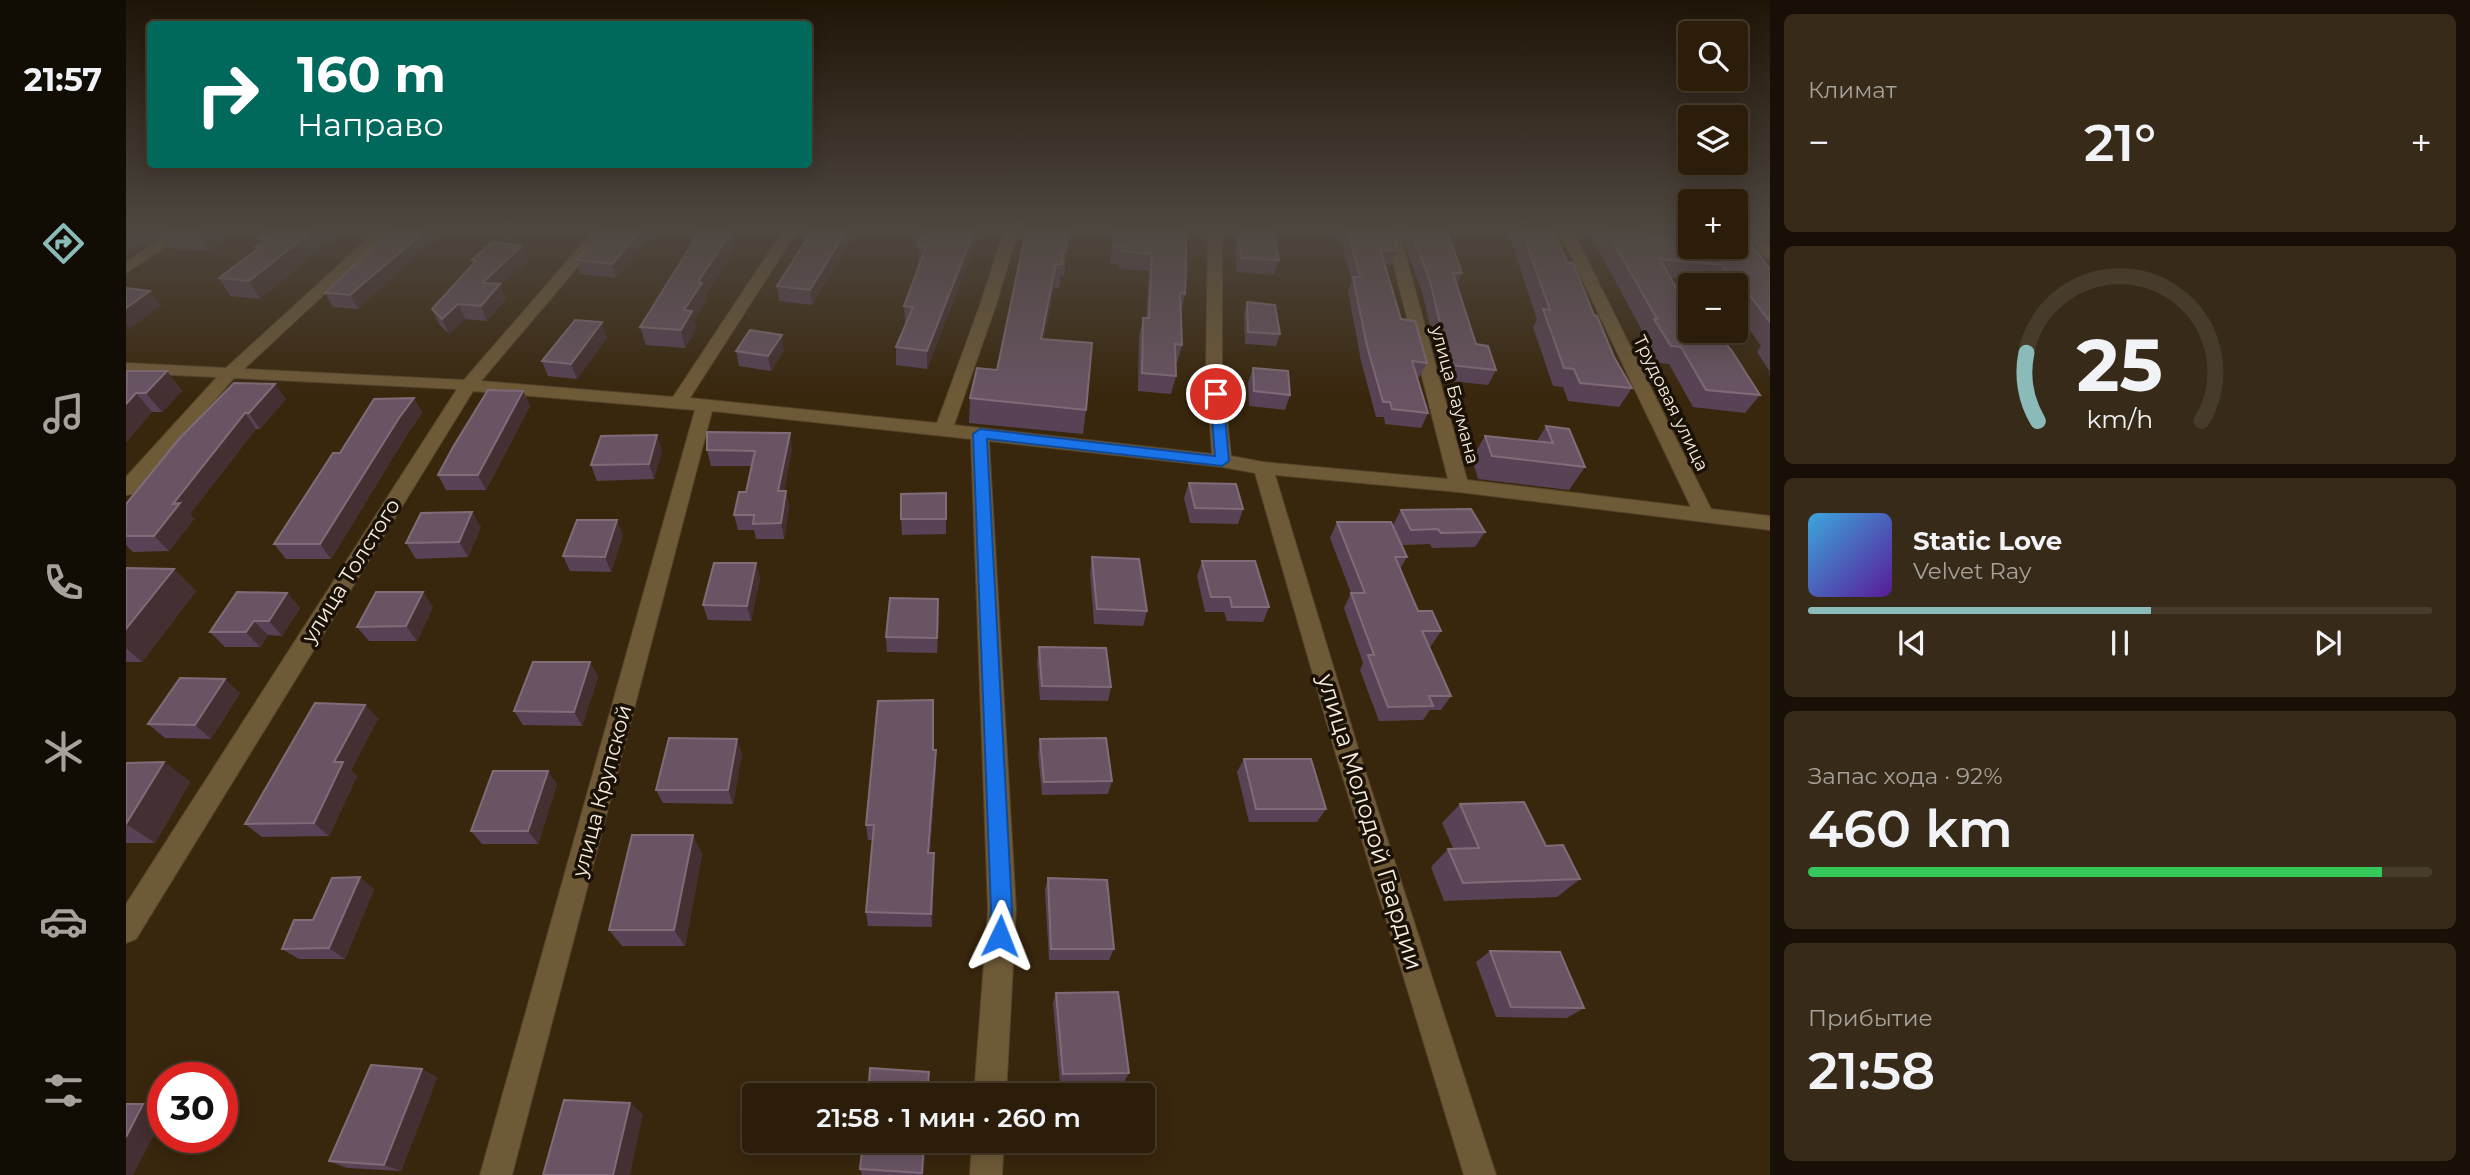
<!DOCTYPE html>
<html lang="ru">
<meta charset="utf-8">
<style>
body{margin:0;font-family:Montserrat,sans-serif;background:#372a18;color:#f1f3f6;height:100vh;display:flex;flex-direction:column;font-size:26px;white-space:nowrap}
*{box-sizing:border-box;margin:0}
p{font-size:23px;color:#a6a29c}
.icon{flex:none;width:38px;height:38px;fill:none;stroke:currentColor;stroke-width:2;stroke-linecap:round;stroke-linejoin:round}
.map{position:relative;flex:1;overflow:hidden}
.side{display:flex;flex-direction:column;gap:14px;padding:14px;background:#181006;width:700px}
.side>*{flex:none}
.banner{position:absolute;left:21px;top:21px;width:665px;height:147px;border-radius:7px;box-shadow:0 4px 18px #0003,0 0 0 2px #473b2b;background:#00695c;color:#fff;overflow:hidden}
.fabs{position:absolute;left:1552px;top:21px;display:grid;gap:14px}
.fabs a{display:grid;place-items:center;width:70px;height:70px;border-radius:7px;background:#2b1d0a;box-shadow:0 4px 18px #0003,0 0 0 2px #473b2b;font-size:35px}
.speed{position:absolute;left:21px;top:1062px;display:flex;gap:14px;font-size:35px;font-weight:700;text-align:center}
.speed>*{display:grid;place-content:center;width:91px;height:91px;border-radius:50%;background:#2b1d0a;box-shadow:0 4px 18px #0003,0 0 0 2px #473b2b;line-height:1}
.speed .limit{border:10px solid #d22;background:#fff;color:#111}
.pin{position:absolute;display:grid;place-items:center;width:60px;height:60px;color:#fff;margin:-30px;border:4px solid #fff;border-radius:50%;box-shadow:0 2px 7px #0007}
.me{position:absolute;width:77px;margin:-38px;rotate:2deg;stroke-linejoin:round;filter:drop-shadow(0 0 5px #0008)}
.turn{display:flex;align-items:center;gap:24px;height:147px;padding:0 35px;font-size:32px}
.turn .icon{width:91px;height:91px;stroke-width:2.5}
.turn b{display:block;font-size:49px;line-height:60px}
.big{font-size:52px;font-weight:600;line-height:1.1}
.side .tile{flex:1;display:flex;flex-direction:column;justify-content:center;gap:10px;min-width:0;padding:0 24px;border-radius:10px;background:#372a18}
.side .dial{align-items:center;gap:0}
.dial svg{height:182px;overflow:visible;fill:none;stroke:#473b2b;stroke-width:7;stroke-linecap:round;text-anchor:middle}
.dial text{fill:#f1f3f6;stroke:none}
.song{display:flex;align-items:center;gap:21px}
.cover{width:84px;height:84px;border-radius:10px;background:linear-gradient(135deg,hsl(200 70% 55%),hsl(270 70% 35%))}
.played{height:7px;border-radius:4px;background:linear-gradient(90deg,#8bbbb9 55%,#473b2b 55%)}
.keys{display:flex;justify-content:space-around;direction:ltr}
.heat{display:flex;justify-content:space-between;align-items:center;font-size:38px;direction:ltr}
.charge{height:10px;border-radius:5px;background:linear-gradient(90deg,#34c759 92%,#473b2b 0)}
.trip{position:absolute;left:616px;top:1083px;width:413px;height:70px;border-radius:7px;background:#2b1d0a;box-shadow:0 4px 18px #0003,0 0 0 2px #473b2b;font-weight:600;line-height:70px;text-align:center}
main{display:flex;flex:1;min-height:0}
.tab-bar{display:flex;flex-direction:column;width:126px;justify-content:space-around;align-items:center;background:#110c04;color:#a6a29c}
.tab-bar .icon{width:49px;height:49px}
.tab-bar .on{color:#8bbbb9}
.tab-bar b{font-size:32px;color:#f1f3f6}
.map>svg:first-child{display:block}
</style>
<main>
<nav class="tab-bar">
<b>21:57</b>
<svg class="icon on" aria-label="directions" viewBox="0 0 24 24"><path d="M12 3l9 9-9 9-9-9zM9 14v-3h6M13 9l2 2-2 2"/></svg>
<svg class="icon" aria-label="music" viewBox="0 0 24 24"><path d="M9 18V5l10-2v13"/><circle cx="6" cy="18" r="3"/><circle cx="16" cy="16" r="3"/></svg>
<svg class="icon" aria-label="phone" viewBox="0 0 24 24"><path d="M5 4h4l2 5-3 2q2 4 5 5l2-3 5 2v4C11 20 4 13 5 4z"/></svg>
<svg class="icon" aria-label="climate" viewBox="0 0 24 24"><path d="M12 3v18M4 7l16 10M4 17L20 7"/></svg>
<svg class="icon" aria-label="car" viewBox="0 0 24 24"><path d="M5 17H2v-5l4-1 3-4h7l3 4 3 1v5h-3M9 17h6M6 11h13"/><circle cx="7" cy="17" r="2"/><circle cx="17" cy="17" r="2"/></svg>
<svg class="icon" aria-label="filters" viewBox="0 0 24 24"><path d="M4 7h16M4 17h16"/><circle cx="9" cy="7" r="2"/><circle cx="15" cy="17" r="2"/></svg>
</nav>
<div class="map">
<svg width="1644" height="1175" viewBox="0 0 1644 1175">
<rect width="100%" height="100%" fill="#39270d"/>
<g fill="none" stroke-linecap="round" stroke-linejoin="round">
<g stroke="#54432a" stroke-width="2">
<g id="minor">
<polygon points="46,231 63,231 0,273 0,262"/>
<polygon points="250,231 266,231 118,369 338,380 467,231 482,231 355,381 547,397 657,231 671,231 564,398 811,423 854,305 878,231 892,231 870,305 828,425 1086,454 1080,372 1082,231 1096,231 1096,372 1105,456 1137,462 1322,479 1259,231 1273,231 1341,480 1565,507 1433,231 1447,231 1585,509 1644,516 1644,530 1333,492 1149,475 1235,758 1370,1175 1338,1175 1211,758 1129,473 1096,467 863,441 890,909 880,1096 848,1096 862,909 845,439 586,411 386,1175 354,1175 569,410 347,391 10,939 0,943 0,904 331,389 108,378 7,494 0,495 0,477 91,377 0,373 0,363 100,368"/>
<polygon points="1618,231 1633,231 1644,245 1644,258 1639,257"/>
<polygon points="846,1141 878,1141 876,1175 844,1175"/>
</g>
</g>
<use href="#minor" fill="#6f5a37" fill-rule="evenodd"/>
</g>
<g fill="#584255">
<polygon points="0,231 109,231 83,251 43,248 35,236 19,246 15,245"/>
<polygon points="529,231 490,278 454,274 450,260"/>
<polygon points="686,231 726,231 726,238 686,305 653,301 651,286"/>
<polygon points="798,231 852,231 852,238 801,369 770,365 770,347 780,323 779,323 778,306 794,263 793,263 792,246"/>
<polygon points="942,231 938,276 935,275 933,288 928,288 918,339 960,410 957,434 843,423 844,398 871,370"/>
<polygon points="988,231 1060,231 1059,294 1055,311 1056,345 1051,363 1049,363 1050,376 1045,394 1012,391 1013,336 1017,318 1020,318 1023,271 993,269 993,265 984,264"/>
<polygon points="1108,231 1147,231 1153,260 1148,275 1111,272 1109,251 1110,245"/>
<polygon points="1210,231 1266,231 1271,251 1265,265 1259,264 1275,319 1301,363 1293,377 1291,377 1302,413 1295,428 1259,424 1258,417 1250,417 1235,361 1222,291 1226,281 1216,244 1213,243"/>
<polygon points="1274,231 1321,231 1336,273 1331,284 1350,344 1370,370 1362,385 1316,380 1297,295"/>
<polygon points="1382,231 1427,231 1441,262 1488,357 1506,388 1493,407 1442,401 1437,387 1427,386 1407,327 1411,320"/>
<polygon points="1462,231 1515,231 1516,234 1644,269 1644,376 1643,374 1644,372 1631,352 1635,346 1610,310 1610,285 1586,285 1584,282 1545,278 1564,331 1634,395 1619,413 1567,407 1543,364 1533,363 1516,336 1518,334"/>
<polygon points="1639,231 1644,231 1644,238 1643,238"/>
<polygon points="205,235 208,239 134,299 104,296 93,278 131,249 130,247 136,242 133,238"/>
<polygon points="396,246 402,261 374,286 380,299 361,321 339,319 323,334 313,324 306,309 347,264 346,260"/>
<polygon points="248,247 232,309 207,307 199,293"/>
<polygon points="609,249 579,296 580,301 568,320 570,329 559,348 520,345 514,327"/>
<polygon points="1121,302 1154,334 1150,346 1119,344 1118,314"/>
<polygon points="481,338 451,379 422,376 416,361"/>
<polygon points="658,350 645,371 613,366 610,351"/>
<polygon points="1127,368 1164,395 1159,410 1123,406 1122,383"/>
<polygon points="41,371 56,391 36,412 26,412 0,442 0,372"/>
<polygon points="108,383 160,399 134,429 130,429 64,514 68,519 43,551 7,552 0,545 0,504"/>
<polygon points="397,391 404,406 360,490 320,490 312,475"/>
<polygon points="288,398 296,413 282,433 205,559 160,559 148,544 214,453"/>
<polygon points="1420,426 1459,467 1443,490 1352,479 1346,458 1359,436 1411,441"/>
<polygon points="666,448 658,491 660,491 663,507 658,539 630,539 628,530 612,530 608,515 620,492 626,466 585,466 581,450"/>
<polygon points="536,450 528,479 471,481 465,465"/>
<polygon points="1063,483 1117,509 1112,524 1064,523 1058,498"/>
<polygon points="820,493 820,534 776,535 775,519"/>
<polygon points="1275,510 1359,532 1349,547 1306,548 1304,544 1276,545 1268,528 1281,557 1274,569 1292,611 1315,631 1305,646 1303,646 1325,696 1315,710 1304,710 1297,720 1253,721 1234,670 1237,663 1218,608 1225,593 1204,538 1211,522 1267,525"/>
<polygon points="355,527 342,557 290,559 280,543"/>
<polygon points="497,535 485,572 444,571 437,556"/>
<polygon points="966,557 1021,611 1017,626 968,624 964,572"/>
<polygon points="1076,561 1143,607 1137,622 1101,621 1098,612 1079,612 1071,576"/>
<polygon points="0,568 70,591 16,662 0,662"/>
<polygon points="634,578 625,621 582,620 577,605"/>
<polygon points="161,593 174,608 156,636 142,635 134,647 99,647 84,632"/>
<polygon points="307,607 291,641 243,641 231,627"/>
<polygon points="813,614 811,653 761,652 760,637"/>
<polygon points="913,647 985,687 982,701 914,700 911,662"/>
<polygon points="464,662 472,677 456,726 397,725 388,711"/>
<polygon points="114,693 85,739 39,738 22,724"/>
<polygon points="239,705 252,719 225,770 231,776 203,836 136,837 119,824"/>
<polygon points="914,739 986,781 982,794 916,795 912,753"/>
<polygon points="807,750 810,767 804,853 808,868 806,927 742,926 740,912 746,840 742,840 740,825"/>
<polygon points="616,753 607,804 537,803 530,790"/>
<polygon points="1118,759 1200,809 1191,822 1123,822 1111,772"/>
<polygon points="38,762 64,782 29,843 0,843 0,763"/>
<polygon points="431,784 412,844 356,844 345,831"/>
<polygon points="1334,804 1420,846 1454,879 1431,897 1318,901 1305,867 1322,849 1327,848 1316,823"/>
<polygon points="576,854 559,946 496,946 483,930"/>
<polygon points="922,878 988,949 983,960 923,960 919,890"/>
<polygon points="248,889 219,959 173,959 156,949 187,920"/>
<polygon points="1364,951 1458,1008 1441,1018 1370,1017 1350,962"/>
<polygon points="930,993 1003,1073 998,1082 934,1083 927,1003"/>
<polygon points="296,1069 311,1078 275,1171 221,1168 203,1161"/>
<polygon points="737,1141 800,1141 797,1175 736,1175 734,1169"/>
</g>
<g fill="#442f32">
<polygon points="0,231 5,231 15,245 0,256"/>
<polygon points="9,231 31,231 35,236 19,246"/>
<polygon points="74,231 109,231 83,251 72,234"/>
<polygon points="186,231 209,231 205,235 208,239 134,299 123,281"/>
<polygon points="299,231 321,231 232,309 224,295"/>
<polygon points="514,231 529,231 490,278 486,264"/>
<polygon points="720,231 726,231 726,238 686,305 684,290"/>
<polygon points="848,231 852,231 852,238 801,369 801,351"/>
<polygon points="605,232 609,249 579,296 580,301 568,320 570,329 559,348 555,330 558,310 572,282"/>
<polygon points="396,246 402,261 374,286 380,299 361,321 355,306 356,283"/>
<polygon points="930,264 928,288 913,363 915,339"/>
<polygon points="24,291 35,305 4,329 0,324 0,308"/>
<polygon points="332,304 339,319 323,334 316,319"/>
<polygon points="476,322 481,338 451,379 445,364"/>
<polygon points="656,335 658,350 645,371 642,356"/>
<polygon points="41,371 56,391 36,412 20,393"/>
<polygon points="149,384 160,399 134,429 123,413"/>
<polygon points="397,391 404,406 360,490 352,475"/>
<polygon points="10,393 26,412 0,442 0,404"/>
<polygon points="288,398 296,413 282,433 205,559 194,544 273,418"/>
<polygon points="119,413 130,429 64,514 68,519 43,551 28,536 47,504"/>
<polygon points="664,433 666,448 655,507 652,491"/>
<polygon points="531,435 536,450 528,479 523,464"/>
<polygon points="660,491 663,507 658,539 655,523"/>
<polygon points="346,512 355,527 342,557 333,542"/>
<polygon points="491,520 497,535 485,572 479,557"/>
<polygon points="630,563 634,578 625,621 621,606"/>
<polygon points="48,569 70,591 16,662 0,648 0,629"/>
<polygon points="297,592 307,607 291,641 280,626"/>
<polygon points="161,593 174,608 156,636 143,621"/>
<polygon points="812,599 813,614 811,653 811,638"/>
<polygon points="128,621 142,635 134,647 120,632"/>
<polygon points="464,662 472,677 456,726 448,712"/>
<polygon points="99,679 114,693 85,739 69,725"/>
<polygon points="239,705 252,719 225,770 231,776 203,836 188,823 208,762"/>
<polygon points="611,739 616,753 607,804 602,790"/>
<polygon points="810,750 810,767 803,868 802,853"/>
<polygon points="38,762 64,782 29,843 0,824"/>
<polygon points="422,771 431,784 412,844 402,831"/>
<polygon points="567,835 576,854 559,946 548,930"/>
<polygon points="808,853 808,868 806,927 805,914"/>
<polygon points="234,877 248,889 219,959 203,948"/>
<polygon points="296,1069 311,1078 275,1171 258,1165"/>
<polygon points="504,1103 517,1114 504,1175 487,1175"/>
<polygon points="17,1104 37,1111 37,1118 7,1175 0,1175 0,1137"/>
<polygon points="798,1141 800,1141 797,1175"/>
</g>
<g fill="#695464" stroke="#806c77" stroke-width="2">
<polygon points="46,231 74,231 72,234"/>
<polygon points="142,231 186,231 123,281 93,278 134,247 130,247 141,239 133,238"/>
<polygon points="266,231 299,231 224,295 199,293 248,247"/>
<polygon points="476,231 514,231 486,264 450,260"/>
<polygon points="574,231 605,232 572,282 576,283 558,310 566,311 555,330 514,327"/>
<polygon points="686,231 720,231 684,290 651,286"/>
<polygon points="798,231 848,231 801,351 770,347 787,307 778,306 800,247 792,246"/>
<polygon points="900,231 942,231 940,252 937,252 936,264 930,264 915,339 966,343 960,410 844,398 851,368 871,370"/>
<polygon points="988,231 1060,231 1060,270 1059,294 1054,293 1056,345 1049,344 1050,376 1016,373 1017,318 1023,318 1026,254 995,251 996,247 987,247"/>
<polygon points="1114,231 1147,231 1153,260 1115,258 1112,237 1115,237"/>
<polygon points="1222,231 1266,231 1271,251 1254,249 1275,319 1289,321 1301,363 1286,361 1302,413 1266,409 1264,402 1257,402 1241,346 1227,277 1234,277"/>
<polygon points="1285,231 1321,231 1336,273 1327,273 1350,344 1362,346 1370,370 1324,365 1304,281"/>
<polygon points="1396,231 1427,231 1441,262 1447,263 1468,315 1471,316 1488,357 1506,388 1454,383 1448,369 1438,368 1417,309 1424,310"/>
<polygon points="1481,231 1515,231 1516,234 1564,239 1564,247 1610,247 1610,231 1616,231 1644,269 1644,322 1611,278 1606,277 1596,265 1534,259 1564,313 1564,331 1589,331 1606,351 1634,395 1580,390 1555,347 1545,346 1528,319 1531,319"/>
<polygon points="366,242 396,246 356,283 374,284 355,306 332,304 316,319 306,309 350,261 346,260"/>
<polygon points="0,288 24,291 0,308"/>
<polygon points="1121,302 1149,305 1154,334 1122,332"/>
<polygon points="449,320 476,322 445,364 416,361"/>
<polygon points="624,330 656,335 642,356 610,351"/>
<polygon points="1127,368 1162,371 1164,395 1128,391"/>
<polygon points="1,371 41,371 20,393 10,393 0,404"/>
<polygon points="108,383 149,384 123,413 119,413 47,504 54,503 28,536 0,536 0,504 53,439"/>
<polygon points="362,390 397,391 352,475 312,475 327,447"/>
<polygon points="288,398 273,418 194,544 148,544 207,453 214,453 248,399"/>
<polygon points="1420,426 1443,429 1459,467 1366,456 1359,436 1427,443"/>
<polygon points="581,432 664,433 652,491 660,491 655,523 627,524 628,515 608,515 613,492 620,492 629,451 581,450"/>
<polygon points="531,435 523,464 465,465 475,436"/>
<polygon points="1063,483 1110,484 1117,509 1069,508"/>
<polygon points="820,493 820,519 775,519 775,494"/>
<polygon points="1345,509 1359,532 1315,533 1312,529 1285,530 1275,510"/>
<polygon points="346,512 333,542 280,543 295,513"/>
<polygon points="451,520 491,520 479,557 437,556"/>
<polygon points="1211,522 1265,522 1281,557 1269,557 1292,611 1306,611 1315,631 1296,631 1325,696 1303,696 1307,706 1262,707 1242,655 1248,655 1225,593 1239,593"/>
<polygon points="966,557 1013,559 1021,611 971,609"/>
<polygon points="1076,561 1129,561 1143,607 1106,607 1104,597 1085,597"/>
<polygon points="588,563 630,563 621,606 577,605"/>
<polygon points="0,568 48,569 0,629"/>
<polygon points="111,592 161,593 143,621 128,621 120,632 84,632"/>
<polygon points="250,592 297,592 280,626 231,627"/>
<polygon points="764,598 812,599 811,638 760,637"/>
<polygon points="913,647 980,648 985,687 916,686"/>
<polygon points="407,662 464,662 448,712 388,711"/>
<polygon points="54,678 99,679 69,725 22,724"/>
<polygon points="807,700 807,750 810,750 802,853 808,853 805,914 740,912 748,825 740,825 752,701"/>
<polygon points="189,703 239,705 208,762 217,762 188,823 119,824"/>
<polygon points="543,738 611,739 602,790 530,790"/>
<polygon points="980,738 986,781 918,782 914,739"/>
<polygon points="1118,759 1185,759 1200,809 1130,809"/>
<polygon points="38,762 0,824 0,763"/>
<polygon points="367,771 422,771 402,831 345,831"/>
<polygon points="1398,802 1420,846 1437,845 1454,879 1337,883 1322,849 1353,848 1334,804"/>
<polygon points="506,835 567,835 548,930 483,930"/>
<polygon points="234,877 203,948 156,949 168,920 187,920 206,878"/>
<polygon points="922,878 981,880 988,949 925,949"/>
<polygon points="1364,951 1434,952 1458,1008 1385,1007"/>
<polygon points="992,992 1003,1073 937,1074 930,993"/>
<polygon points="245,1065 296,1069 258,1165 203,1161"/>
<polygon points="744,1068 803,1072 801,1096 742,1096"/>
<polygon points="438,1100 504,1103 487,1175 417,1175"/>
<polygon points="0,1104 17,1104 0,1137"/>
<polygon points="737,1141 798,1141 796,1173 734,1169"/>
</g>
<linearGradient id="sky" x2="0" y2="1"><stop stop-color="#1f1507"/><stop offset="0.58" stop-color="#4e4740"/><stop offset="1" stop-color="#4e4740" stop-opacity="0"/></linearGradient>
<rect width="1644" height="396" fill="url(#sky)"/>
<polygon fill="#1a73e8" stroke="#114b97" stroke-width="2" points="1090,390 1097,394 1103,461 1096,466 861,439 886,909 885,936 882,943 874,946 867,943 864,936 865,909 847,434 854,429 1089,456 1084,394"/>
<g text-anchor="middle" stroke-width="7" stroke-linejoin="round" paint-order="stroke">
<g font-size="18" fill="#f9ecdd" stroke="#1a1207">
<text transform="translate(1329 395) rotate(75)" y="6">улица Баумана</text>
<text transform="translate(1545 403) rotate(64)" y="6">Трудовая улица</text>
</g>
<g font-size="21" fill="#f9ecdd" stroke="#1a1207">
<text transform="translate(225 571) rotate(-58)" y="7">улица Толстого</text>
<text transform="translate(476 791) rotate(-75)" y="7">улица Крупской</text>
</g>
<g font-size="24" fill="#f9ecdd" stroke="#1a1207">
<text transform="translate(1244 822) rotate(73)" y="8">улица Молодой Гвардии</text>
</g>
</g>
</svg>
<div class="fabs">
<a><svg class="icon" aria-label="search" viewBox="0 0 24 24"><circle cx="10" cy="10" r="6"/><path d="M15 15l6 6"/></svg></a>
<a><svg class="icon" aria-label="layers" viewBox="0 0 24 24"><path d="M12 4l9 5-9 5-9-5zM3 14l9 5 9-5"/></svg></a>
<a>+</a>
<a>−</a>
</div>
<div class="speed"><div class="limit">30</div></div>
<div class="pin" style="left:1090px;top:394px;background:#d93025"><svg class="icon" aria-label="arrive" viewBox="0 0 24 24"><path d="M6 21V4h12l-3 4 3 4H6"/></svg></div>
<svg class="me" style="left:874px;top:936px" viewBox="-20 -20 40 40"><path d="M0-17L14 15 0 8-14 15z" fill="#1a73e8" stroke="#fff" stroke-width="4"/></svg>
<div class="trip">21:58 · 1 мин · 260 m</div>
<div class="banner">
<div class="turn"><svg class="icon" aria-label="right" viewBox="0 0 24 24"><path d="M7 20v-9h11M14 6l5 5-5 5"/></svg><div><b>160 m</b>Направо</div></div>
</div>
</div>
<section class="side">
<div class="tile"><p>Климат</p>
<div class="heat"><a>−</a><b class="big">21°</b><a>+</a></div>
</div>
<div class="tile dial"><svg viewBox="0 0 100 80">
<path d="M14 69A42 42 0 1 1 86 69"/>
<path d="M14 69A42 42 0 0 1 9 39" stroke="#8bbbb9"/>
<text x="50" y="56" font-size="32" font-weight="700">25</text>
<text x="50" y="72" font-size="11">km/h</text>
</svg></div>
<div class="tile">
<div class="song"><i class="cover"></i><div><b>Static Love</b><p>Velvet Ray</p></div></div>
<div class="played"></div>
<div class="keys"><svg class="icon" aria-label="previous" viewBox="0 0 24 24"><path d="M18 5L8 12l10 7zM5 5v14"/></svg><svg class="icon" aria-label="pause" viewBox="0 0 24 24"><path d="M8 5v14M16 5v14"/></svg><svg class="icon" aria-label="next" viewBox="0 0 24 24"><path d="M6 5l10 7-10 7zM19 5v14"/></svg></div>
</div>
<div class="tile"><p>Запас хода · 92%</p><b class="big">460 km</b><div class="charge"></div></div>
<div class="tile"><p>Прибытие</p><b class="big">21:58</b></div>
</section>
</main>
